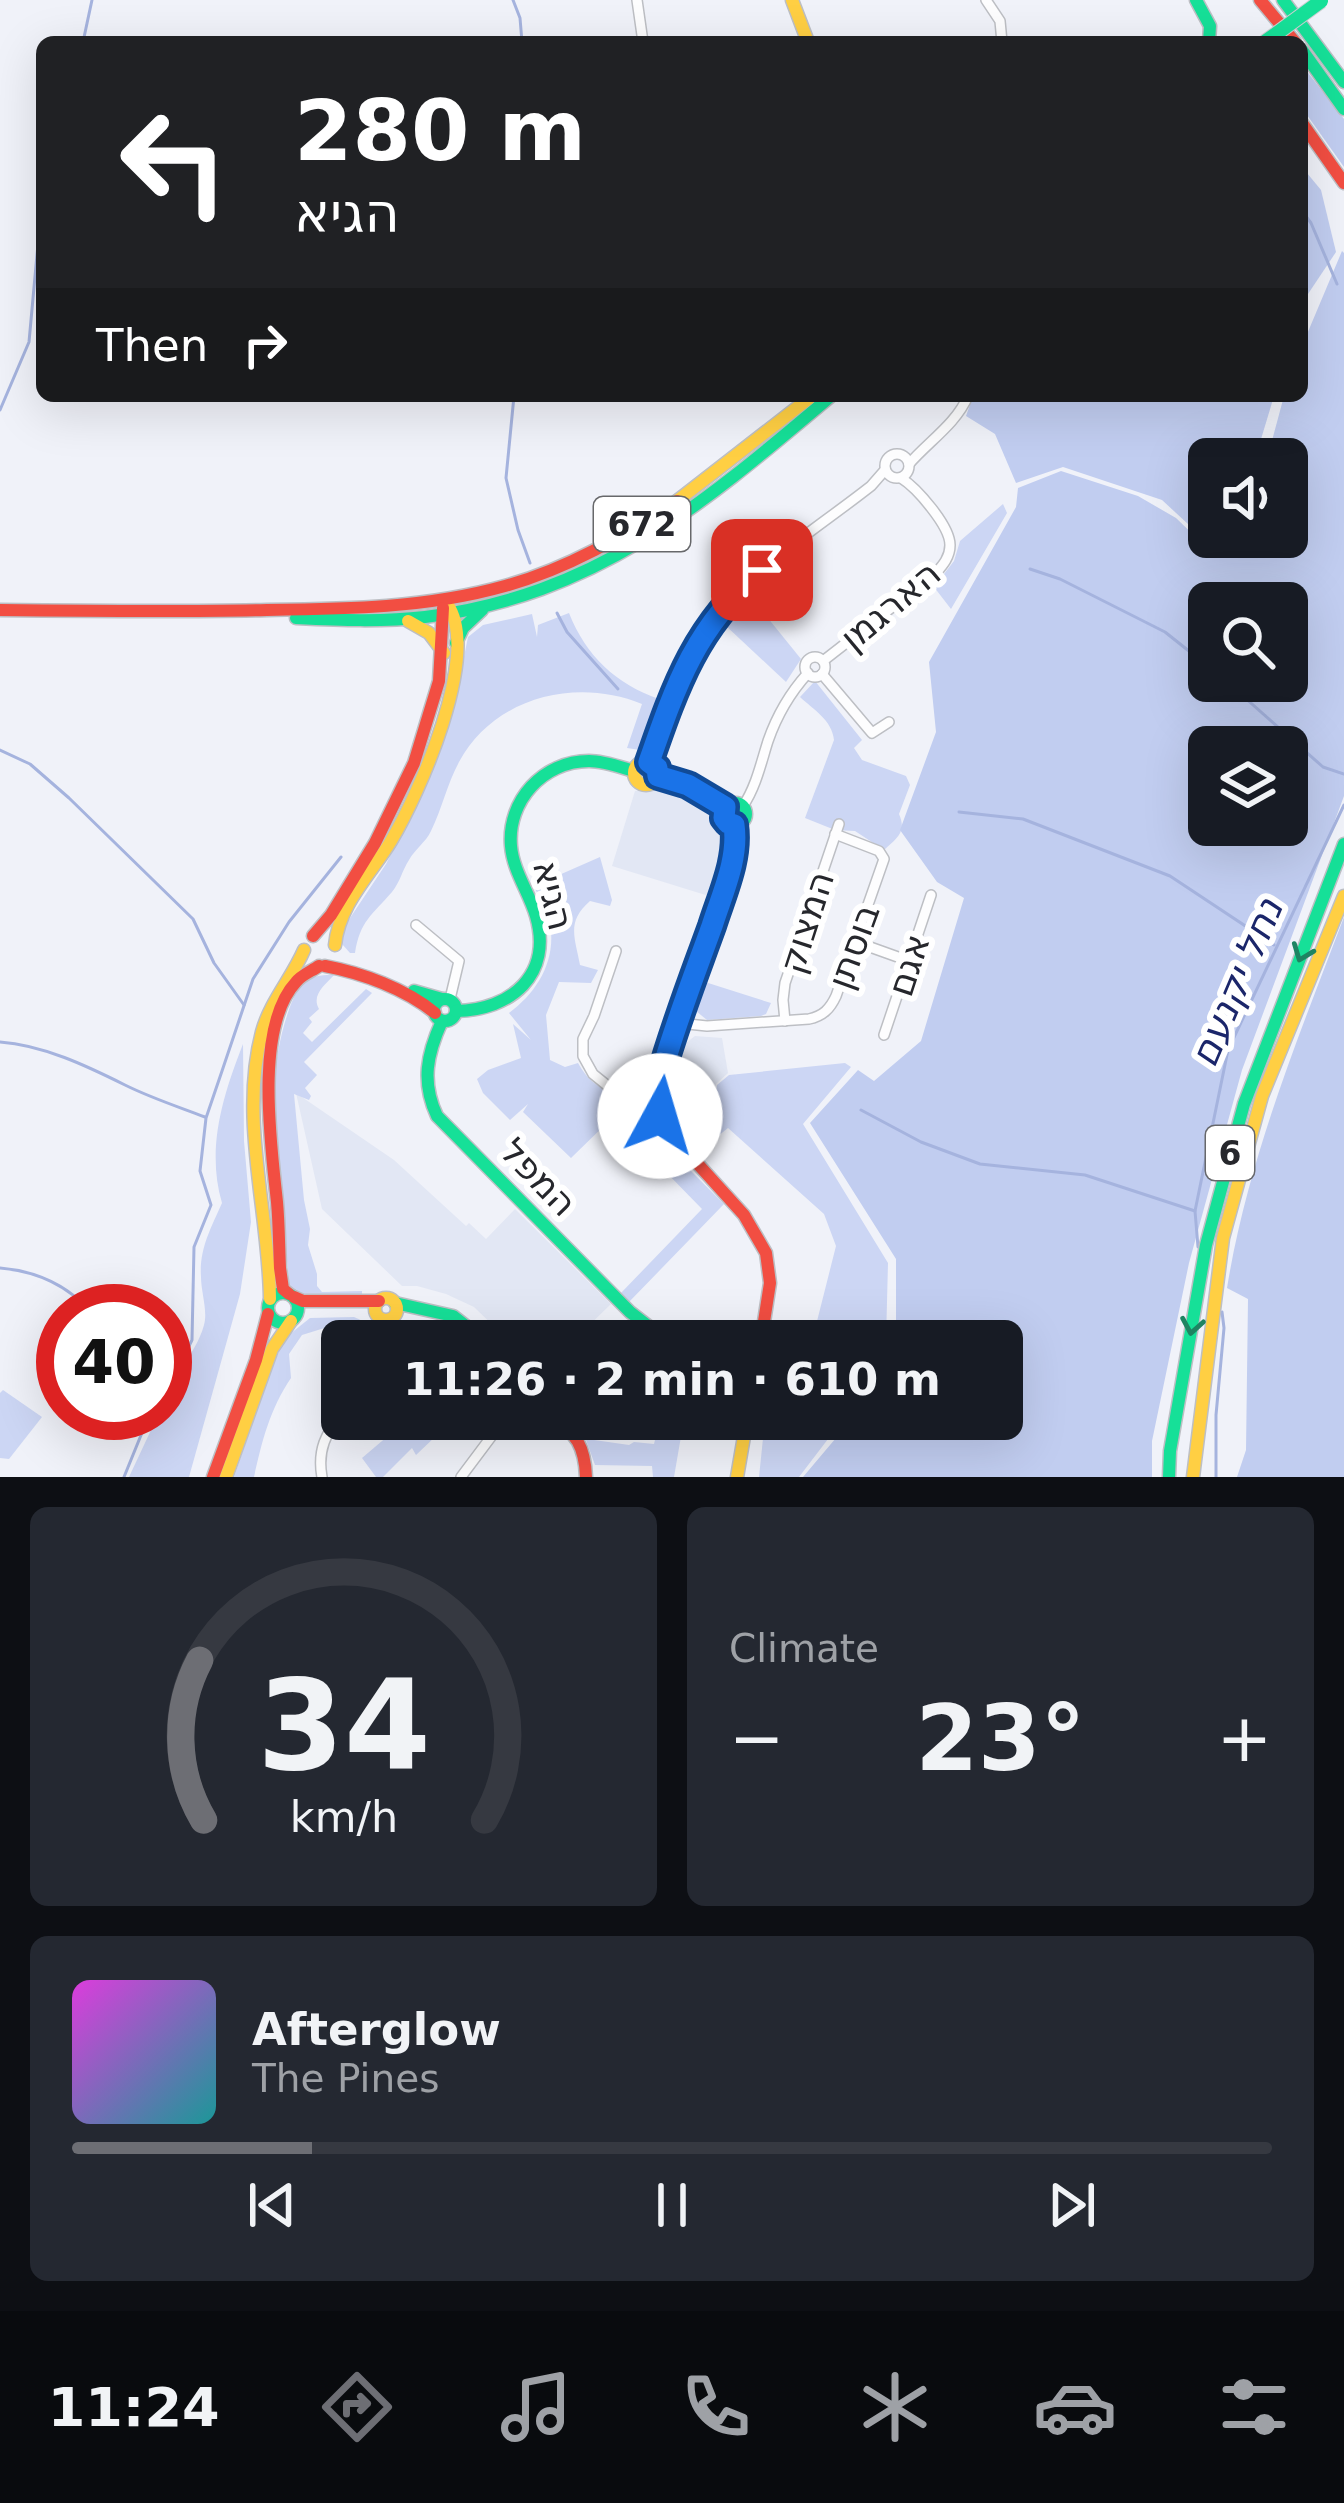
<!DOCTYPE html>
<meta charset="utf-8">
<style>
body{margin:0;font-family:"DejaVu Sans","Noto Sans Hebrew",sans-serif;background:#242831;color:#f1f3f6;height:100vh;display:flex;flex-direction:column;font-size:45px;white-space:nowrap}
*{box-sizing:border-box;margin:0}
p{font-size:39px;color:#9ea1a6}
.icon{flex:none;width:66px;height:66px;fill:none;stroke:currentColor;stroke-width:2;stroke-linecap:round;stroke-linejoin:round}
.map{position:relative;height:1477px;overflow:hidden}
.details{display:flex;flex-direction:column;gap:30px;padding:30px;background:#0d0f14;flex:1}
.details>*{flex:none}
.guide{position:absolute;left:36px;top:36px;width:1272px;height:366px;border-radius:18px;box-shadow:0 12px 48px #0002;background:#202124;color:#fff;overflow:hidden}
.fabs{position:absolute;left:1188px;top:438px;display:grid;gap:24px}
.fabs a{display:grid;place-items:center;width:120px;height:120px;border-radius:18px;background:#171b24;box-shadow:0 12px 48px #0002;font-size:60px}
.speed{position:absolute;left:36px;top:1284px;display:flex;gap:24px;font-size:60px;font-weight:700;text-align:center}
.speed>*{display:grid;place-content:center;width:156px;height:156px;border-radius:50%;background:#171b24;box-shadow:0 12px 48px #0002;line-height:1}
.speed .limit{border:18px solid #d22;background:#fff;color:#111}
.pin{position:absolute;display:grid;place-items:center;width:102px;height:102px;color:#fff;margin:-51px;border-radius:24px;box-shadow:0 6px 18px #0006}
.me{position:absolute;width:132px;margin:-66px;rotate:6deg;stroke-linejoin:round;filter:drop-shadow(0 0 9px #0008)}
.turn{display:flex;align-items:center;gap:42px;height:252px;padding:0 60px;font-size:54px}
.turn .icon{width:156px;height:156px;stroke-width:2.5}
.turn b{display:block;font-size:84px;line-height:102px}
.then{display:flex;align-items:center;height:114px;padding:0 60px;background:#0003;gap:24px;font-size:45px}
.big{font-size:90px;font-weight:700;line-height:1.1}
.details .tile{flex:1;display:flex;flex-direction:column;justify-content:center;gap:18px;min-width:0;padding:0 42px;border-radius:18px;background:#242831}
.details .dial{align-items:center;gap:0}
.dial svg{height:312px;overflow:visible;fill:none;stroke:#363941;stroke-width:7;stroke-linecap:round;text-anchor:middle}
.dial text{fill:#f1f3f6;stroke:none}
.song{display:flex;align-items:center;gap:36px}
.cover{width:144px;height:144px;border-radius:18px;background:linear-gradient(135deg,hsl(300 70% 55%),hsl(180 70% 35%))}
.played{height:12px;border-radius:6px;background:linear-gradient(90deg,#6d6e74 20%,#363941 20%)}
.keys{display:flex;justify-content:space-around;direction:ltr}
.heat{display:flex;justify-content:space-between;align-items:center;font-size:66px;direction:ltr}
.details .tiles{flex:1;display:grid;gap:30px;grid-template-columns:1fr 1fr}
.tile:last-child{grid-column:span 2}
.trip{position:absolute;left:321px;top:1320px;width:702px;height:120px;border-radius:18px;background:#171b24;box-shadow:0 12px 48px #0002;font-weight:700;line-height:120px;text-align:center}
.menu{display:flex;height:192px;justify-content:space-around;align-items:center;background:#090b0e;color:#9ea1a6}
.menu .icon{width:84px;height:84px}
.menu .selected{color:#6d6e74}
.menu b{font-size:54px;color:#f1f3f6}
.map>svg:first-child{display:block}
</style>
<div class="map">
<svg width="1344" height="1477" viewBox="0 0 1344 1477">
<rect width="100%" height="100%" fill="#f0f2f9"/>
<g fill="#e2e7f4">
<polygon points="658,787 671,787 700,798 717,816 724,829 725,857 712,897 612,866 635,791"/>
<polygon points="695,1036 722,1038 728,1073 716,1084 710,1110 672,1113 669,1088 671,1075 682,1046"/>
<polygon points="296,1093 394,1160 466,1226 469,1223 486,1239 515,1209 611,1304 573,1341 509,1341 474,1307 446,1294 417,1286 402,1286 322,1209"/>
</g>
<g fill="#ccd6f4">
<polygon points="1003,504 1007,513 951,609 934,587 954,561 960,541"/>
<polygon points="750,596 801,659 786,682 725,625"/>
<path d="M 569,613 C 586,656 616,684 659,699 L 643,746 L 640,750 L 627,748 L 642,704 C 576,677 494,697 459,762 C 447,784 442,809 431,831 C 426,842 415,849 409,860 C 402,871 400,882 392,892 C 372,915 360,921 355,953 L 350,953 L 342,944 L 342,930 L 386,864 L 406,824 L 458,686 L 468,637 L 483,625 L 532,614 L 537,637 L 538,625 Z"/>
<path d="M 815,681 L 862,740 L 854,748 L 862,760 L 906,776 L 910,785 L 899,814 C 907,832 897,838 884,850 L 855,831 L 835,830 L 805,818 L 834,740 C 832,720 814,710 800,697 Z"/>
<path d="M 600,857 L 612,900 L 610,906 L 590,901 C 566,922 575,937 580,965 L 598,970 L 591,983 L 559,982 L 546,1015 L 550,1060 L 565,1067 L 578,1063 C 597,1097 619,1093 653,1094 L 654,1121 L 669,1143 L 652,1159 L 610,1120 L 571,1158 L 523,1112 L 528,1104 L 510,1120 L 483,1093 L 477,1079 L 488,1070 L 521,1058 L 513,1024 L 531,1040 L 509,1013 C 535,994 554,965 551,931 C 550,916 540,900 534,886 Z"/>
<path d="M 334,975 C 325,985 311,995 319,1009 L 309,1018 L 312,1022 L 303,1033 L 312,1042 L 366,989 L 372,993 L 304,1062 L 317,1075 L 305,1088 L 311,1096 L 309,1100 L 294,1094 L 304,1200 L 310,1229 L 308,1245 L 317,1274 L 317,1286 L 322,1292 L 362,1291 L 362,1296 L 303,1298 L 294,1294 L 289,1285 C 284,1197 259,1109 285,1022 C 289,1009 295,989 306,981 C 314,975 325,975 334,975 Z"/>
<polygon points="705,982 771,1003 766,1014 761,1016 707,1020 696,1011"/>
<path d="M 243,1044 L 244,1141 L 251,1222 L 240,1294 L 189,1477 L 129,1477 L 159,1413 L 165,1413 C 165,1381 196,1356 204,1325 C 208,1311 201,1292 201,1277 C 199,1249 211,1228 222,1203 C 206,1149 223,1095 243,1044 Z"/>
<polygon points="845,1063 851,1067 803,1124 888,1263 886,1341 812,1341 836,1246 824,1214 728,1128 713,1140 693,1120 681,1128 673,1114 713,1111 717,1085 729,1075"/>
<polygon points="674,1154 724,1204 629,1302 620,1294 702,1209 662,1168"/>
<path d="M 354,1317 C 367,1322 372,1327 376,1341 L 353,1341 L 334,1325 L 302,1335 L 289,1354 L 291,1378 C 270,1409 262,1441 254,1477 L 234,1477 L 270,1372 L 285,1338 L 310,1318 Z"/>
<polygon points="3,1390 42,1417 9,1459 0,1458 0,1393"/>
<polygon points="386,1419 437,1419 438,1434 416,1455 412,1448 383,1477 376,1477 362,1458 395,1430"/>
<polygon points="660,1419 684,1419 674,1477 653,1477 652,1466 595,1465 586,1440 592,1437 594,1440 629,1445 634,1442 654,1444"/>
<polygon points="765,1419 857,1419 854,1427 841,1422 799,1477 759,1477"/>
</g>
<g fill="#c1cdf0" fill-rule="evenodd">
<polygon points="1302,65 1344,119 1344,167 1302,108"/>
<polygon points="1302,167 1321,190 1336,252 1302,303"/>
<path d="M 1342,251 L 1344,253 L 1344,796 L 1242,1070 L 1189,1263 L 1152,1441 L 1152,1477 L 803,1477 L 852,1419 L 1002,1419 L 1002,1341 L 896,1341 L 896,1259 L 810,1123 L 858,1070 L 874,1081 L 921,1041 L 964,898 L 937,882 L 900,830 L 936,732 L 929,662 L 1016,507 L 1018,488 L 1061,471 L 1138,496 L 1176,518 L 1203,544 L 1221,537 L 1287,537 L 1287,459 L 1267,459 L 1284,396 L 1302,396 L 1302,346 ZM 1287,603 L 1287,681 L 1209,681 L 1209,603 ZM 1287,747 L 1287,825 L 1209,825 L 1209,747 Z"/>
<polygon points="973,396 1274,396 1255,459 1209,459 1209,534 1202,537 1162,500 1063,467 1016,483 995,434 966,416"/>
<path d="M 1344,917 L 1344,1477 L 1237,1477 L 1246,1450 L 1248,1299 L 1227,1288 C 1248,1159 1298,1038 1344,917 Z"/>
</g>
<g fill="none" stroke-linecap="round" stroke-linejoin="round">
<g stroke="#a5b3de" stroke-width="3">
<polyline points="513,0 520,18 522,42"/>
<polyline points="83,42 92,0"/>
<polyline points="1302,211 1311,223 1337,284"/>
<polyline points="514,396 506,478 518,530 530,563"/>
<polyline points="0,410 29,342 42,200"/>
<polyline points="1030,569 1060,579 1165,632 1209,667"/>
<polyline points="557,613 567,632 618,689"/>
<polyline points="1226,681 1323,767 1344,774"/>
<polyline points="0,750 30,764 69,798 193,919 214,963 244,1005"/>
<polyline points="959,812 1023,819 1170,876 1274,945"/>
<path d="M 0,1042 C 43,1045 87,1066 125,1085 C 151,1098 179,1107 205,1117"/>
<polyline points="861,1110 921,1142 980,1164 1085,1175 1195,1211"/>
<polyline points="1198,1247 1195,1211 1228,1050 1344,805"/>
<path d="M 0,1268 C 35,1271 66,1284 90,1311"/>
<polyline points="165,1384 178,1368 192,1340 194,1247 211,1205 200,1171 206,1118 222,1071 253,979 289,922 341,857"/>
<polyline points="124,1477 150,1413"/>
<polyline points="1216,1477 1216,1415 1224,1328 1222,1312"/>
</g>
<g stroke="#bdbfc4" stroke-width="12">
<g id="street">
<polyline points="637,0 643,42"/>
<polyline points="986,0 1000,21 1002,42"/>
<circle cx="897" cy="466" r="12"/>
<path d="M 909,464 C 929,441 956,424 968,396"/>
<circle cx="815" cy="667" r="10"/>
<path d="M 823,661 L 936,573 C 943,565 950,557 950,545 C 950,526 917,488 901,478"/>
<polyline points="822,674 872,733 889,722"/>
<path d="M 649,762 C 663,721 675,678 698,641 C 740,575 810,534 871,486 L 885,470"/>
<path d="M 743,806 C 756,787 761,763 768,741 C 777,715 789,694 808,673"/>
<polyline points="416,925 459,961 450,999"/>
<polyline points="856,942 909,961"/>
<polyline points="616,951 594,1016 583,1039 583,1056 593,1074 609,1087 658,1091"/>
<polyline points="785,1021 783,1000 785,983 839,824"/>
<path d="M 678,1023 L 707,1026 L 809,1019 C 823,1016 830,1009 836,996 L 884,859 L 879,851 L 835,834"/>
<polyline points="884,1035 931,895"/>
<polyline points="380,1318 386,1341"/>
<path d="M 322,1477 C 317,1450 326,1433 342,1413"/>
<polyline points="461,1477 494,1433 500,1419"/>
</g>
</g>
<g stroke="#bdbfc4" stroke-width="15">
<g id="fast">
<polyline points="1196,0 1210,26 1209,42"/>
<polyline points="1283,0 1344,82"/>
<polyline points="1302,50 1344,109"/>
<path d="M 296,618 C 339,620 382,622 425,617 C 598,595 703,504 831,396"/>
<polyline points="456,643 463,628 482,610"/>
<circle cx="735" cy="814" r="11"/>
<polyline points="414,991 442,999"/>
<circle cx="445" cy="1010" r="11"/>
<path d="M 456,1011 C 511,1010 553,975 536,916 C 529,892 513,871 511,846 C 507,801 543,761 589,761 C 604,761 620,767 634,771"/>
<path d="M 442,1021 C 427,1054 421,1082 437,1116 L 630,1312 L 652,1329 L 676,1341"/>
<circle cx="283" cy="1308" r="15"/>
<polyline points="395,1303 453,1316 485,1341"/>
<polyline points="500,1419 511,1428 519,1427 525,1420"/>
<polyline points="1169,1477 1170,1451 1206,1245 1244,1104 1344,844"/>
</g>
</g>
<g stroke="#bdbfc4" stroke-width="15">
<g id="slow">
<polyline points="792,0 808,42"/>
<polyline points="677,501 812,396"/>
<polyline points="408,621 429,633 444,653"/>
<circle cx="646" cy="773" r="12"/>
<path d="M 335,945 C 339,904 371,874 391,841 C 419,794 481,655 448,605"/>
<circle cx="386" cy="1309" r="11"/>
<path d="M 270,1299 C 269,1211 239,1119 262,1032 C 270,1002 292,978 304,950"/>
<polyline points="523,1425 530,1423 561,1429"/>
<polyline points="226,1477 272,1349 291,1321"/>
<polyline points="737,1477 747,1419"/>
<polyline points="1193,1477 1223,1238 1262,1096 1344,896"/>
</g>
</g>
<g stroke="#bdbfc4" stroke-width="15">
<g id="jam">
<polyline points="1260,0 1295,42"/>
<polyline points="1302,123 1344,183"/>
<path d="M 0,610 C 89,611 178,612 267,610 C 347,609 427,608 505,586 C 567,569 624,536 677,501"/>
<polyline points="658,776 689,785 725,807"/>
<polyline points="734,825 735,849 730,869 662,1069 658,1101 668,1131 744,1215 766,1253 770,1283 761,1341"/>
<polyline points="313,936 331,915 375,843 414,763 439,681 443,608"/>
<path d="M 325,966 C 362,973 406,989 435,1013"/>
<path d="M 289,1294 L 283,1289 L 280,1268 C 279,1246 279,1224 277,1202 C 271,1145 254,1027 296,982 C 301,975 312,971 319,966"/>
<polyline points="294,1297 303,1301 379,1301"/>
<path d="M 550,1419 C 577,1430 585,1449 586,1477"/>
<polyline points="213,1477 256,1360 268,1314"/>
</g>
</g>
<use href="#street" stroke="#fdfdfe" stroke-width="9"/>
<use href="#fast" stroke="#16e098" stroke-width="12"/>
<use href="#slow" stroke="#ffcf43" stroke-width="12"/>
<use href="#jam" stroke="#f24e42" stroke-width="12"/>
<g stroke="#cecfd2" stroke-width="16" stroke-linecap="butt">
<polyline id="fast-bridge" points="1265,42 1321,1"/>
</g>
<use href="#fast-bridge" stroke="#16e098" stroke-width="14"/>
</g>
<defs><path id="oneway-chevron" d="M-2-3.5L2.5 0L-2 3.5" fill="none" stroke-width="1.6" stroke-linecap="round" stroke-linejoin="round" transform="scale(3)"/></defs>
<g stroke="#1e8462">
<use href="#oneway-chevron" transform="translate(1302 953) rotate(111)"/>
<use href="#oneway-chevron" transform="translate(1192 1326) rotate(100)"/>
</g>
<g fill="none" stroke-linecap="round" stroke-linejoin="round">
<g stroke="#114b97" stroke-width="30">
<path id="route" d="M 660,1116 L 657,1102 L 660,1078 C 674,1027 694,976 712,926 C 722,894 739,859 734,825 L 728,823 L 724,818 L 725,807 L 688,785 L 658,776 L 657,768 L 649,762 C 676,684 697,624 762,570"/>
</g>
<use href="#route" stroke="#1a73e8" stroke-width="21"/>
</g>
<g text-anchor="middle" stroke-width="12" stroke-linejoin="round" paint-order="stroke">
<g fill="#fff" stroke="#67686b" stroke-width="3">
<rect x="594" y="497" width="96" height="54" rx="9"/>
<rect x="1206" y="1126" width="48" height="54" rx="9"/>
</g>
<g font-size="33" font-weight="bold" fill="#26272c">
<text x="642" y="536">672</text>
<text x="1230" y="1165">6</text>
</g>
<g font-size="36" fill="#26272c" stroke="#fff">
<text transform="translate(890 605) rotate(-40)" y="13">הארגמן</text>
<text transform="translate(554 895) rotate(76)" y="13">הגיא</text>
<text transform="translate(806 922) rotate(-72)" y="13">המצוק</text>
<text transform="translate(853 946) rotate(-70)" y="13">בוסתן</text>
<text transform="translate(908 965) rotate(-72)" y="13">אגם</text>
<text transform="translate(539 1177) rotate(46)" y="13">המפל</text>
</g>
<g font-size="39" font-style="italic" fill="#1b266a" stroke="#fff">
<text transform="translate(1236 982) rotate(-67)" y="14">נחל יקנעם</text>
</g>
</g>
</svg>
<div class="fabs">
<a><svg class="icon" aria-label="sound" viewBox="0 0 24 24"><path d="M4 9h4l5-4v14l-5-4H4zM17 9q2 3 0 6"/></svg></a>
<a><svg class="icon" aria-label="search" viewBox="0 0 24 24"><circle cx="10" cy="10" r="6"/><path d="M15 15l6 6"/></svg></a>
<a><svg class="icon" aria-label="layers" viewBox="0 0 24 24"><path d="M12 4l9 5-9 5-9-5zM3 14l9 5 9-5"/></svg></a>
</div>
<div class="speed"><div class="limit">40</div></div>
<div class="pin" style="left:762px;top:570px;background:#d93025"><svg class="icon" aria-label="arrive" viewBox="0 0 24 24"><path d="M6 21V4h12l-3 4 3 4H6"/></svg></div>
<svg class="me" style="left:660px;top:1116px" viewBox="-20 -20 40 40"><circle r="19" fill="#fff"/><path d="M0-13L10 11 0 6-10 11z" fill="#1a73e8"/></svg>
<div class="trip">11:26 · 2 min · 610 m</div>
<div class="guide">
<div class="turn"><svg class="icon" aria-label="left" viewBox="0 0 24 24"><path d="M17 20v-9H6M10 6l-5 5 5 5"/></svg><div><b>280 m</b>הגיא</div></div>
<div class="then">Then<svg class="icon" aria-label="right" viewBox="0 0 24 24"><path d="M7 20v-9h11M14 6l5 5-5 5"/></svg></div>
</div>
</div>
<section class="details">
<div class="tiles">
<div class="tile dial"><svg viewBox="0 0 100 80">
<path d="M14 69A42 42 0 1 1 86 69"/>
<path d="M14 69A42 42 0 0 1 13 28" stroke="#6d6e74"/>
<text x="50" y="56" font-size="32" font-weight="700">34</text>
<text x="50" y="72" font-size="11">km/h</text>
</svg></div>
<div class="tile"><p>Climate</p>
<div class="heat"><a>−</a><b class="big">23°</b><a>+</a></div>
</div>
<div class="tile">
<div class="song"><i class="cover"></i><div><b>Afterglow</b><p>The Pines</p></div></div>
<div class="played"></div>
<div class="keys"><svg class="icon" aria-label="previous" viewBox="0 0 24 24"><path d="M18 5L8 12l10 7zM5 5v14"/></svg><svg class="icon" aria-label="pause" viewBox="0 0 24 24"><path d="M8 5v14M16 5v14"/></svg><svg class="icon" aria-label="next" viewBox="0 0 24 24"><path d="M6 5l10 7-10 7zM19 5v14"/></svg></div>
</div>
</div>
</section>
<nav class="menu">
<b>11:24</b>
<svg class="icon selected" aria-label="directions" viewBox="0 0 24 24"><path d="M12 3l9 9-9 9-9-9zM9 14v-3h6M13 9l2 2-2 2"/></svg>
<svg class="icon" aria-label="music" viewBox="0 0 24 24"><path d="M9 18V5l10-2v13"/><circle cx="6" cy="18" r="3"/><circle cx="16" cy="16" r="3"/></svg>
<svg class="icon" aria-label="phone" viewBox="0 0 24 24"><path d="M5 4h4l2 5-3 2q2 4 5 5l2-3 5 2v4C11 20 4 13 5 4z"/></svg>
<svg class="icon" aria-label="climate" viewBox="0 0 24 24"><path d="M12 3v18M4 7l16 10M4 17L20 7"/></svg>
<svg class="icon" aria-label="car" viewBox="0 0 24 24"><path d="M5 17H2v-5l4-1 3-4h7l3 4 3 1v5h-3M9 17h6M6 11h13"/><circle cx="7" cy="17" r="2"/><circle cx="17" cy="17" r="2"/></svg>
<svg class="icon" aria-label="filters" viewBox="0 0 24 24"><path d="M4 7h16M4 17h16"/><circle cx="9" cy="7" r="2"/><circle cx="15" cy="17" r="2"/></svg>
</nav>
